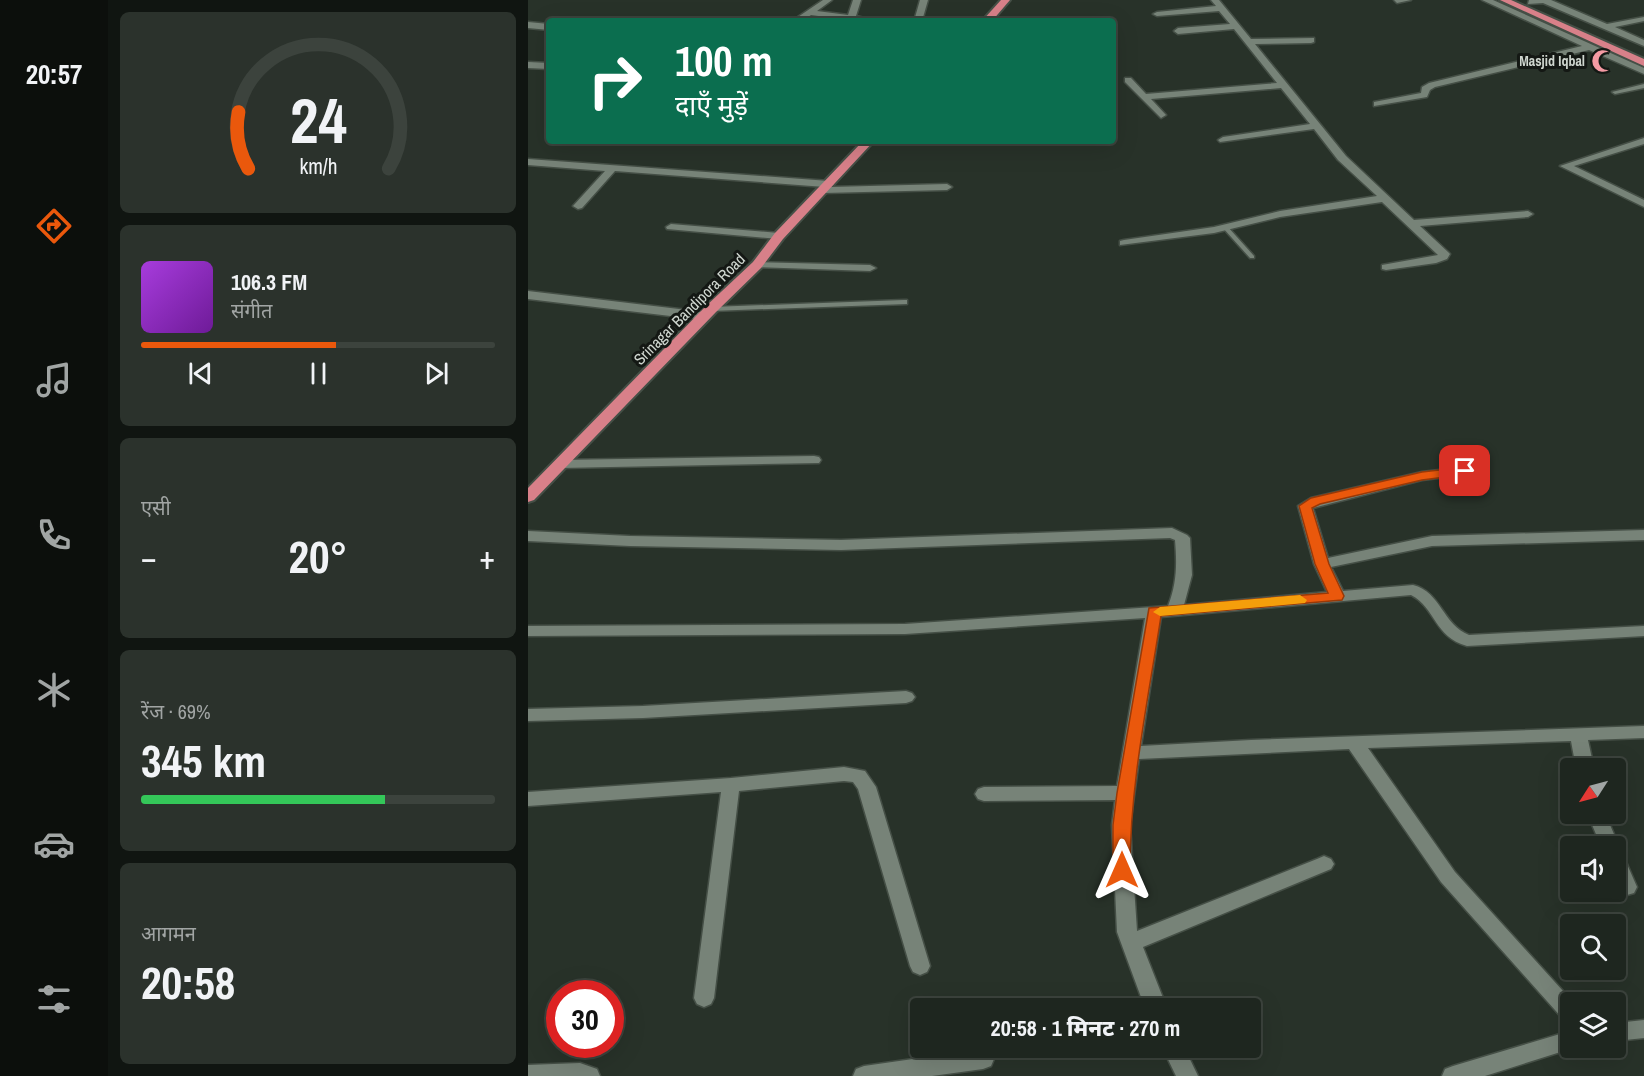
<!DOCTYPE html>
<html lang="hi">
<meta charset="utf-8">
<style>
body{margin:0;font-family:"Archivo Narrow","Noto Sans Devanagari",sans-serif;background:#2b322c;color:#f1f3f6;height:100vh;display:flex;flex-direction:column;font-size:22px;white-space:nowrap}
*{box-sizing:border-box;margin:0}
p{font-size:20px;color:#a1a5a4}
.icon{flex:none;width:33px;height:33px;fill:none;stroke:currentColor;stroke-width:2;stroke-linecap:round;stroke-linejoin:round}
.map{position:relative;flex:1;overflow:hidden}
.side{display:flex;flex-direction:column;gap:12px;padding:12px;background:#101511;width:420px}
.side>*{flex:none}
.guide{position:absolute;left:18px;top:18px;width:570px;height:126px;border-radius:6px;box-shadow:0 6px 24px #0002,0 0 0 2px #3c433d;background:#0b6e4f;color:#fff;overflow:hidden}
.needle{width:39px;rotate:234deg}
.buttons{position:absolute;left:1032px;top:758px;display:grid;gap:12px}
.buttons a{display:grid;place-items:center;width:66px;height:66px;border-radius:6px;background:#1e261f;box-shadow:0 6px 24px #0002,0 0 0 2px #3c433d;font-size:30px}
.speed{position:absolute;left:18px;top:980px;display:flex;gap:12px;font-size:30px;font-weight:700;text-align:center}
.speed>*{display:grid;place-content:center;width:78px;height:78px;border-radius:50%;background:#1e261f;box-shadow:0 6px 24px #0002,0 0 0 2px #3c433d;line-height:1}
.speed .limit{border:9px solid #d22;background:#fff;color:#111}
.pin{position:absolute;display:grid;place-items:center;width:51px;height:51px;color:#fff;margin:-26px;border-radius:12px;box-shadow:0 3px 9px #0006}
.me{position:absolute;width:66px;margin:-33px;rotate:0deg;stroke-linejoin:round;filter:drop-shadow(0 0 4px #0008)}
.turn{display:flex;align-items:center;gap:21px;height:126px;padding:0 30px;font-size:27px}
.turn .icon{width:78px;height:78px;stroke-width:2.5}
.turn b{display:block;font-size:42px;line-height:51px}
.big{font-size:45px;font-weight:800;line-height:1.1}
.side .tile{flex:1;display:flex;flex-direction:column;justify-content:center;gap:9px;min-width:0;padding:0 21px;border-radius:9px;background:#2b322c}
.side .dial{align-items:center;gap:0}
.dial svg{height:156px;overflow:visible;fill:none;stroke:#3c433d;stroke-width:7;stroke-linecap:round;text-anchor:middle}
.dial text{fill:#f1f3f6;stroke:none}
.song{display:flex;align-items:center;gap:18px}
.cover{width:72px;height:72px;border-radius:9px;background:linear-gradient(135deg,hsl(280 70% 55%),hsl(280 70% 35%))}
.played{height:6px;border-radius:3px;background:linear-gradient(90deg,#ea580c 55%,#3c433d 55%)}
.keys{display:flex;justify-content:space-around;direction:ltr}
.heat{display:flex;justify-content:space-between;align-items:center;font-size:33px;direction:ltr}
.charge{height:9px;border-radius:4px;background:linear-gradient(90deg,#34c759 69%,#3c433d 0)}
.trip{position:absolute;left:382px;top:998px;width:351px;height:60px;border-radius:6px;background:#1e261f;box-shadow:0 6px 24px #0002,0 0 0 2px #3c433d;font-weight:800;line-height:60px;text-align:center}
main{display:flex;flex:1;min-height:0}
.tab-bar{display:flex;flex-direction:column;width:108px;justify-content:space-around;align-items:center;background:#0c0f0c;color:#a1a5a4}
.tab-bar .icon{width:42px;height:42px}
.tab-bar .current{color:#ea580c}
.tab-bar b{font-size:27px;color:#f1f3f6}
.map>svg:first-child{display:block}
</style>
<main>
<nav class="tab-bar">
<b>20:57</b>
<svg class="icon current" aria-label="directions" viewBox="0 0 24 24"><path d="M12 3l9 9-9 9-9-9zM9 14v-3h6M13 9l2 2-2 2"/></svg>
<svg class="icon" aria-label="music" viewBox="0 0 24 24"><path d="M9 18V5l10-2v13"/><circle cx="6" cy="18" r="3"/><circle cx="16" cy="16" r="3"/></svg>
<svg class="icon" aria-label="phone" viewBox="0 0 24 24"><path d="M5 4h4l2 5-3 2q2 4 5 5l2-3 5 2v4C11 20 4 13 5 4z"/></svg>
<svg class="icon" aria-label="climate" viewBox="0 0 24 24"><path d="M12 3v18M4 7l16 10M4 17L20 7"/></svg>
<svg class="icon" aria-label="car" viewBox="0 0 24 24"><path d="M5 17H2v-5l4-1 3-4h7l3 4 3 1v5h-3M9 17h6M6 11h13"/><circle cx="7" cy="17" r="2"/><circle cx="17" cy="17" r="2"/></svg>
<svg class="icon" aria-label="filters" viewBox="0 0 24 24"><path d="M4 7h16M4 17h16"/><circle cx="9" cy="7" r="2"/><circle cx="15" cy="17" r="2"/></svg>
</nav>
<section class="side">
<div class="tile dial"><svg viewBox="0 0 100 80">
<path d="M14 69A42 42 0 1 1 86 69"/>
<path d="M14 69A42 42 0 0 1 9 40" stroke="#ea580c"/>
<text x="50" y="56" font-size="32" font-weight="700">24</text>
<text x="50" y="72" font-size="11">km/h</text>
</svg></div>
<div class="tile">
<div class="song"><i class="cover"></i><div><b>106.3 FM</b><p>संगीत</p></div></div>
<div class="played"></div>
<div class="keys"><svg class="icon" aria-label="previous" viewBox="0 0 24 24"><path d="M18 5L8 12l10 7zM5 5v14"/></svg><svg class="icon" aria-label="pause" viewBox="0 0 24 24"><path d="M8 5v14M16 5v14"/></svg><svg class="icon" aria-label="next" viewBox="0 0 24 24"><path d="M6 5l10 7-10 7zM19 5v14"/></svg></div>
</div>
<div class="tile"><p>एसी</p>
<div class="heat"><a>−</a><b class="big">20°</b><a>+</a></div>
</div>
<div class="tile"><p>रेंज · 69%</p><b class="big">345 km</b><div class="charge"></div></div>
<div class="tile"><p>आगमन</p><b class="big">20:58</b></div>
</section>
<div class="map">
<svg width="1116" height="1076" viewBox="0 0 1116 1076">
<rect width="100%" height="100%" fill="#283229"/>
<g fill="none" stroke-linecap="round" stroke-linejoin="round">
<g stroke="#454f46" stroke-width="3">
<g id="service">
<polygon points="1116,84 1116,88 1087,94 1084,92"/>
<polygon points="697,225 699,226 726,256 726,258 722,258 695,228 695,226"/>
<polygon points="376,300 379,300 379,304 183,311 179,309 183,307"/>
</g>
</g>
<g stroke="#454f46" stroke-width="3">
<g id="minor">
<polygon points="295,0 304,0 289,11 320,15 325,0 333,0 328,16 349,21 328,21 283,15 274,21 264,21"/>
<polygon points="392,0 400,0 394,21 386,21"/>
<polygon points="683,0 691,0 723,39 786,38 786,42 783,43 727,44 818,156 886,220 1000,211 1005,214 1000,217 892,226 920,252 922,254 919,259 908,263 858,270 854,269 854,265 910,255 854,202 752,217 686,233 592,245 592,241 596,240 686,227 752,211 849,196 810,160 786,129 692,142 690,140 695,137 782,124 753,88 623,99 638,115 633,118 597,82 597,78 603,78 618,94 749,83 706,29 650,34 646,31 650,28 702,24 691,11 629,16 625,14 629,12 688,6"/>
<polygon points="866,0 883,0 869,3"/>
<polygon points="954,0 965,0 1116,68 1116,74 1061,50 907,87 902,90 899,97 846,106 846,102 893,93 894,87 901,83 1054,46"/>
<polygon points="1001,0 1023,0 1079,24 1116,17 1116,21 1087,27 1116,40 1116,46 1015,3 1000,4"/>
<polygon points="0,22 21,24 21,30 0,28"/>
<polygon points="0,62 21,63 21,69 0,68"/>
<polygon points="1116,138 1116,144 1046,166 1116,200 1116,207 1032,166"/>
<polygon points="0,159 301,181 306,184 303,187 419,184 424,187 419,190 295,193 290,190 297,187 87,171 54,208 50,209 45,206 77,171 0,165"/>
<polygon points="143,224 251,233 257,236 251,239 139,229 138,227"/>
<polygon points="229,262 342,265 348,268 342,271 225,267 223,265"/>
<polygon points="0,291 176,312 182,316 176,320 0,299"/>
<polygon points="286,456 291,457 293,460 291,463 32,468 25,464 32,460"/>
<path d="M 937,467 L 944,471 L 942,474 L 894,480 L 785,508 L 800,558 L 904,536 L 1116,530 L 1116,540 L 904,546 L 803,567 L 815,591 L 885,585 C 913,592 915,625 941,635 L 1116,626 L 1116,636 L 939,646 C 906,637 908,608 883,595 L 633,617 L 613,746 L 723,740 L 1116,726 L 1116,738 L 1060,740 L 1066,768 L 1048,768 L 1043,741 L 840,748 L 927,872 L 1045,1002 L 1042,1002 L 1042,1022 L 1035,1019 L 913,882 L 821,749 L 611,759 L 602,825 L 609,931 L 789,859 L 796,856 L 803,859 L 806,864 L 803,869 L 615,947 L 639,1008 L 617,1008 L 589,932 L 584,825 L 587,800 L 456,801 L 450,799 L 447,794 L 450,789 L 456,787 L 589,786 L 617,618 L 377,634 L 0,636 L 0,626 L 377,624 L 640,606 C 649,583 649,564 647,540 L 642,538 L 313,550 L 102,546 L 0,541 L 0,531 L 102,536 L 313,540 L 644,528 L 659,535 L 662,538 L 664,575 L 656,605 L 799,592 L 786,564 L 770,506 L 783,498 L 894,472 Z"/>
<polygon points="378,691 384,693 387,697 384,701 378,703 115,718 0,721 0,709 115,706"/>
<polygon points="316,767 337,771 348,787 402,966 399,972 392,975 385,972 382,966 330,789 325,782 316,781 211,791 186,998 183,1004 176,1007 169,1004 166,998 193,792 0,806 0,792 203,778"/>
<polygon points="1059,813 1077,813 1091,846 1089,851 1088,846 1073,846"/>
<polygon points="1088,852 1095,855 1109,887 1106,893 1099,895 1092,893 1088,883"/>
<polygon points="1116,1020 1116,1038 1088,1041 1088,1023"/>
<polygon points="1042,1031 1042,1047 1049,1047 1042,1049 957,1076 914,1076 917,1069 925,1066"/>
<polygon points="634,1047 656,1047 670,1076 648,1076"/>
<polygon points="455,1049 463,1052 466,1059 463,1066 455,1069 404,1076 325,1076 328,1069 336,1066"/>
<polygon points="52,1063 69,1069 72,1076 0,1076 0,1065"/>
</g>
</g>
<g stroke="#454f46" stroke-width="4">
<g id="trunk">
<polygon points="473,0 482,0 464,21 454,21"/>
<polygon points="972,0 983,0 1116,59 1116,66"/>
<polygon points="335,141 346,141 255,239 233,268 188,312 6,500 0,502 0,488 178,306 225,262 247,233"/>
</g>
</g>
<use href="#service" fill="#778378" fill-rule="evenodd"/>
<use href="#minor" fill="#778378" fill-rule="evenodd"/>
<use href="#trunk" fill="#d88089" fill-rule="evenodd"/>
</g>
<path fill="#ea580c" stroke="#983908" stroke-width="1.5" d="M 937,467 L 941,468 L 943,471 L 941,474 L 894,480 L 792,504 L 784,508 L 801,564 L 816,596 L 814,600 L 633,616 C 620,700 602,784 602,870 L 600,874 L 594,876 L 587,874 L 585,870 L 585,825 L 589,793 L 621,608 L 800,593 L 787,564 L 771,506 L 783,498 L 894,472 Z"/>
<polygon fill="#f59e0b" points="772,595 779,600 777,603 632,616 625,612 632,607"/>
<defs>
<g id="mosque-bare" transform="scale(1.8)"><path d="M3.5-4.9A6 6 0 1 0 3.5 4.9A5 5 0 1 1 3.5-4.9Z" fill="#f49aa3" stroke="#141814" stroke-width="2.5" paint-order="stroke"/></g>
</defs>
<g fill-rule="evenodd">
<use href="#mosque-bare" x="1075" y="61"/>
</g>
<g text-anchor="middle" stroke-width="6" stroke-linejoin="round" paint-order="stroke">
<g font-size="14" font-weight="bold" fill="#cfd6cf" stroke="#141814" text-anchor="end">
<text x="1057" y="66">Masjid Iqbal</text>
</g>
<g font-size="16" fill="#cfd6cf" stroke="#141814">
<text transform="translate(161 309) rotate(-45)" y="6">Srinagar Bandipora Road</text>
</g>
</g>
</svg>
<div class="buttons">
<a><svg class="needle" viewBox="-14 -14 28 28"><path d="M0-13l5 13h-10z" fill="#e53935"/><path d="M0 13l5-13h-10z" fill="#a1a5a4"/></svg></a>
<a><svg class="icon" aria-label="sound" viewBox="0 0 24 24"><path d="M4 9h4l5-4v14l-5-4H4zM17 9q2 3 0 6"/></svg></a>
<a><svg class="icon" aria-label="search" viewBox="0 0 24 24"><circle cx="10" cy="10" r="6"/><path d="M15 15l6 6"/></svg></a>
<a><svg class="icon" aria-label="layers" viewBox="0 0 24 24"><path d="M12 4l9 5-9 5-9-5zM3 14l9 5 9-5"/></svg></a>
</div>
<div class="speed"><div class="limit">30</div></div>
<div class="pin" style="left:937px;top:471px;background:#d93025"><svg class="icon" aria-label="arrive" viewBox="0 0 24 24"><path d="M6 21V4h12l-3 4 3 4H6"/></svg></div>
<svg class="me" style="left:594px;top:870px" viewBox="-20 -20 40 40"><path d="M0-17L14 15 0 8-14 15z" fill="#ea580c" stroke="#fff" stroke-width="4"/></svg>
<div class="trip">20:58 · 1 मिनट · 270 m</div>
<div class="guide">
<div class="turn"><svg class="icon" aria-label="right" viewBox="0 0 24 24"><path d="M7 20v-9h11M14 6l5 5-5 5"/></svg><div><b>100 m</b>दाएँ मुड़ें</div></div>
</div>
</div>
</main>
